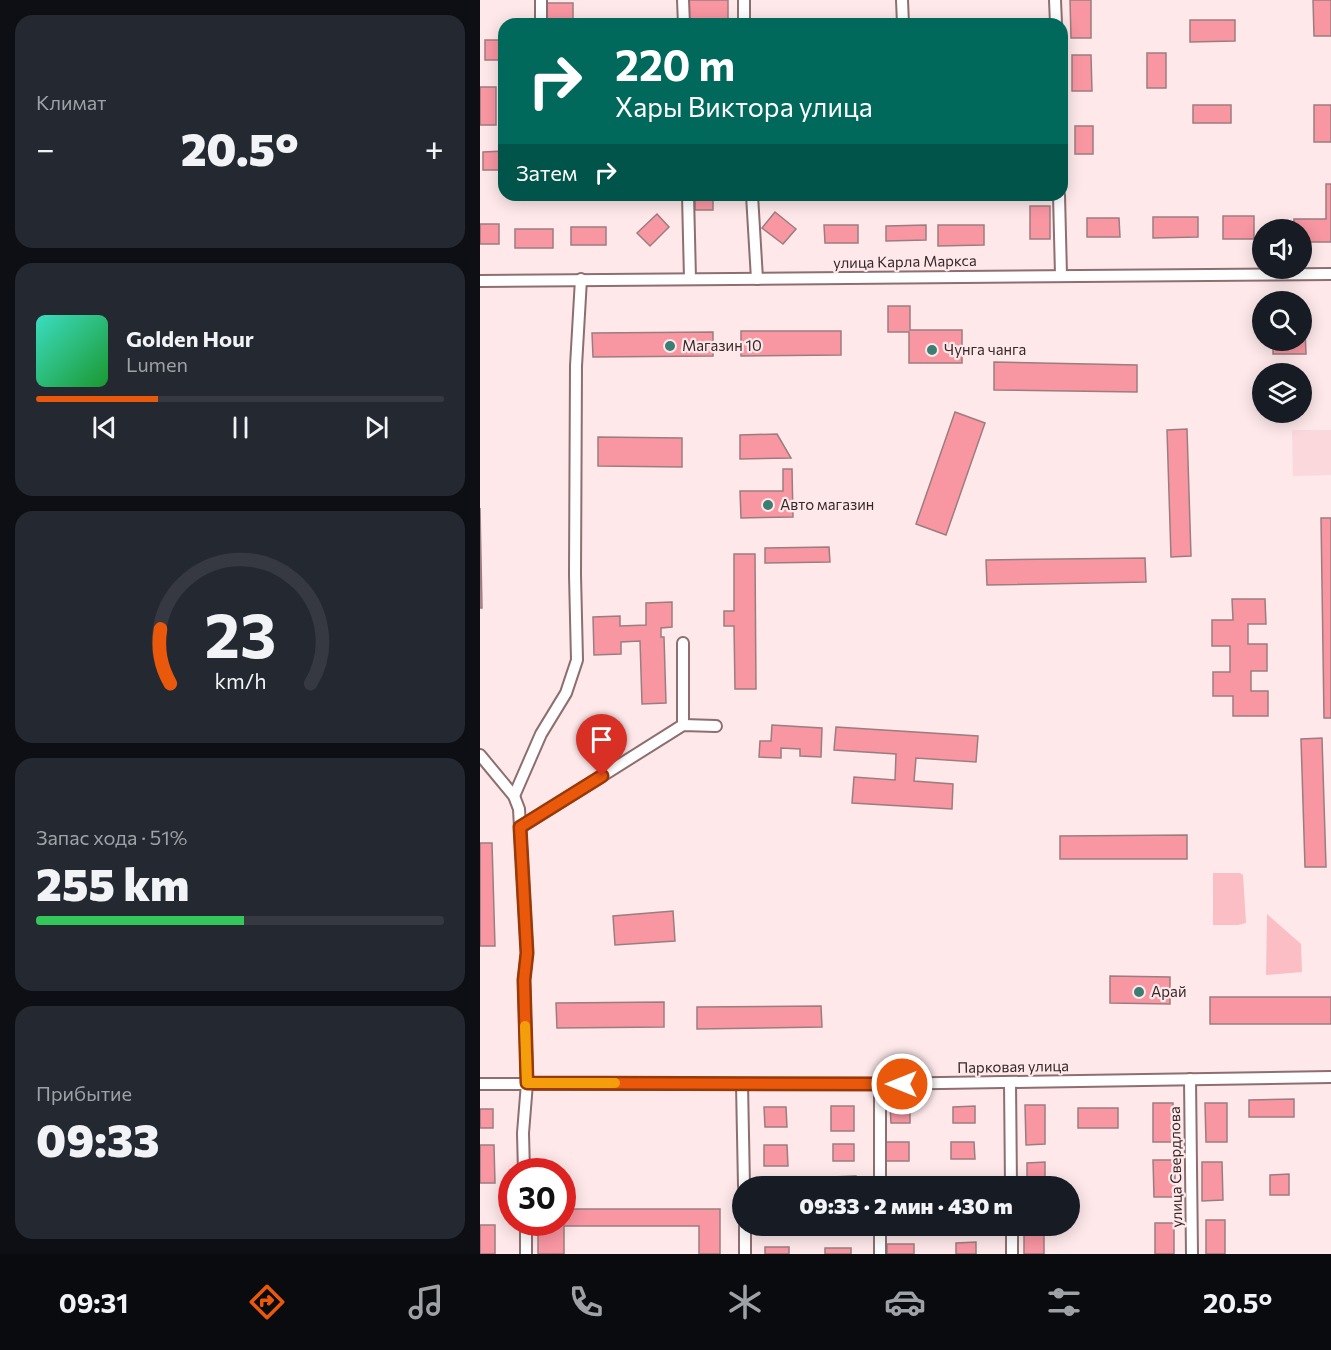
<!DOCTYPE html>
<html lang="ru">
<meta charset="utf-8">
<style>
body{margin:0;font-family:Commissioner,sans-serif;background:#242831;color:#f1f3f6;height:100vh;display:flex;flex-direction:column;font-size:22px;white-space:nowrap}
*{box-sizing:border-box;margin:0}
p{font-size:20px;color:#9ea1a6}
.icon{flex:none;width:33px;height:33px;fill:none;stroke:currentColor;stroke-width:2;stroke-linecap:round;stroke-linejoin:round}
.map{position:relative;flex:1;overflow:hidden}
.side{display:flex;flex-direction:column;gap:15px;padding:15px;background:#0d0f14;width:480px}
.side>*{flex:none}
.banner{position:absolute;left:18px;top:18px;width:570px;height:183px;border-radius:18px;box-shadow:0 3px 15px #0003;background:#00695c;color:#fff;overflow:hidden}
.tools{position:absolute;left:772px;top:219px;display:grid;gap:12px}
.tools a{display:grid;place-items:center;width:60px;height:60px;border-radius:50%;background:#171b24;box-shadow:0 3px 15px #0003;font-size:30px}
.speed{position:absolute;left:18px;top:1158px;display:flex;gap:12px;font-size:30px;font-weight:700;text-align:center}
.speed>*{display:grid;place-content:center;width:78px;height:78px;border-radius:50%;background:#171b24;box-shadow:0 3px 15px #0003;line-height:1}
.speed .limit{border:9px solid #d22;background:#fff;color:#111}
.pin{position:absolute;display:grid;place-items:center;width:51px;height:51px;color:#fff;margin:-62px -26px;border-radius:50% 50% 50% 0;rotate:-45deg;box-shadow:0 0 6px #0007}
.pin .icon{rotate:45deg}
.me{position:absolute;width:66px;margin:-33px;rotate:270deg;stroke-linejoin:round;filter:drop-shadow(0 0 4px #0008)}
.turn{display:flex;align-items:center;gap:21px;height:126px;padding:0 18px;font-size:27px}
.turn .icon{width:78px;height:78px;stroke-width:2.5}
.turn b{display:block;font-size:42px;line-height:51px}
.then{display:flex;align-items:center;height:57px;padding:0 18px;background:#0003;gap:12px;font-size:22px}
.big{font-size:45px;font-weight:800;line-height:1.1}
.side .card{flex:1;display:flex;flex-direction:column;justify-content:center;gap:9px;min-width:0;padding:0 21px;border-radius:18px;background:#242831}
.side .dial{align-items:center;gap:0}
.dial svg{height:156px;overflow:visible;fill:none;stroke:#363941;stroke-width:7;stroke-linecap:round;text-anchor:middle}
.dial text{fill:#f1f3f6;stroke:none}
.song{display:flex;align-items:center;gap:18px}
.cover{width:72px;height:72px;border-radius:9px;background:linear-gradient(135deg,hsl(170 70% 55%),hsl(130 70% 35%))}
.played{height:6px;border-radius:3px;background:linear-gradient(90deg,#ea580c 30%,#363941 30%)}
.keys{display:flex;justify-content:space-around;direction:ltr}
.heat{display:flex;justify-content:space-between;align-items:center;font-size:33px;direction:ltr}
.charge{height:9px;border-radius:4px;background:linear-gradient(90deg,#34c759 51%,#363941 0)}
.trip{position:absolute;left:252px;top:1176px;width:348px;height:60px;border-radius:30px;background:#171b24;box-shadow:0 3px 15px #0003;font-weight:800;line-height:60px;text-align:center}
.tab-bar{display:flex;height:96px;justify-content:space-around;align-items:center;background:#090b0e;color:#9ea1a6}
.tab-bar .icon{width:42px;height:42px}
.tab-bar .on{color:#ea580c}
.tab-bar b{font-size:27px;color:#f1f3f6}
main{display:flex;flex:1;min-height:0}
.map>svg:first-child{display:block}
</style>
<main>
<section class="side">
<div class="card"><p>Климат</p>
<div class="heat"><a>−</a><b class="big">20.5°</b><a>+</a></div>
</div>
<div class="card">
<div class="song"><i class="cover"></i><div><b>Golden Hour</b><p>Lumen</p></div></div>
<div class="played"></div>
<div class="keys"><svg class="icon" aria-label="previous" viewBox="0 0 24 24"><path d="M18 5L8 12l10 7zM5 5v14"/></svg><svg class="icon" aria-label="pause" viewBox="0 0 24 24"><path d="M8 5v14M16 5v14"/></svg><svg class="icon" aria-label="next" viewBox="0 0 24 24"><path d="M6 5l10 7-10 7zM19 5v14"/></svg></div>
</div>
<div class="card dial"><svg viewBox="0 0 100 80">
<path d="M14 69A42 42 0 1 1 86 69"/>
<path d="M14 69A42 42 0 0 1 9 41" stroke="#ea580c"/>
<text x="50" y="56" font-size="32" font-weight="700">23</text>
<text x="50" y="72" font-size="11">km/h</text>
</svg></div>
<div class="card"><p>Запас хода · 51%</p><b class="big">255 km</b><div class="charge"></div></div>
<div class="card"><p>Прибытие</p><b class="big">09:33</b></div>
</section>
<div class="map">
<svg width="851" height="1254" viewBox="0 0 851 1254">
<rect width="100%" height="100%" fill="#fee8ea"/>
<polygon fill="#fbd8db" points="812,430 851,430 851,475 813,476"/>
<g fill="#fabec4">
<polygon points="733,873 760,873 763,875 766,923 758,925 733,925"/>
<polygon points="787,914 821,944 822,972 786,975"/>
</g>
<g fill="#f896a2" stroke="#9c7d7f" stroke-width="1.5">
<polygon points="209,0 248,0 248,22 209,23"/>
<polygon points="590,0 611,0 611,38 591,38"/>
<polygon points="833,0 851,0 851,36 834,36"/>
<rect x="67" y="3" width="26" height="17"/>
<polygon points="710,20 755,20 755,41 710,42"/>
<rect x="5" y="40" width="19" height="20"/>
<rect x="667" y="53" width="19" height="35"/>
<polygon points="592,55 611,55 612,91 592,91"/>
<rect x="0" y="87" width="16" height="38"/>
<rect x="713" y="105" width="38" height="18"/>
<rect x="834" y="105" width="17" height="37"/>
<rect x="595" y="126" width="18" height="28"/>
<polygon points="24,151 24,170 3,170 3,152"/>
<polygon points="846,184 851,184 851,242 822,242 822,230 814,230 814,219 846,219"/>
<rect x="215" y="195" width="18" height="15"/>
<rect x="550" y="206" width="20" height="33"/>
<polygon points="295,212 316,229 303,244 282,228"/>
<polygon points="177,214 189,227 170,246 157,233"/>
<rect x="743" y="216" width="31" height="23"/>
<polygon points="673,217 718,217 718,237 673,238"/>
<polygon points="607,218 639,218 640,237 607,237"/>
<rect x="0" y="224" width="19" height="20"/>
<polygon points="344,225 378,225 378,243 345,243"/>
<polygon points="446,225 446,240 406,241 406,226"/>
<polygon points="458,225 504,225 504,245 458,246"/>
<rect x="91" y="227" width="35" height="18"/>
<rect x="35" y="229" width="38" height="19"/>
<polygon points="408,306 430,306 430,330 482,330 482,363 429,363 429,332 408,332"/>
<polygon points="822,330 825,330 826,354 793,354 793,340 822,340"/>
<polygon points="261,331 361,331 361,355 261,356"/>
<polygon points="233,332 233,356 113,357 112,333"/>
<polygon points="514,362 657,365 657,392 514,390"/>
<polygon points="475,412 505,423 466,535 436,524"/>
<polygon points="707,429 711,556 691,557 687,430"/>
<polygon points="297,434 311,458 260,459 260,435"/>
<polygon points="118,437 202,438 202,467 118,466"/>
<polygon points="303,469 312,469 313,517 261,518 260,491 303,491"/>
<polygon points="0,508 2,608 0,608"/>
<polygon points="841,518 851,518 851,718 844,718"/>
<polygon points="349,547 350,562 285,563 285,548"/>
<polygon points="254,554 275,554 276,689 255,689 254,626 244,626 244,611 254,611"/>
<polygon points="665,558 666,582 507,585 506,560"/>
<polygon points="752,599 785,599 786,624 768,624 768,644 787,644 787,671 771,671 771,691 788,691 788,716 753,716 753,696 733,696 733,672 750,672 750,646 732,646 732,620 753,620"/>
<polygon points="192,602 192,627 181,628 181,637 184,637 186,703 162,704 160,641 141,642 141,654 114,655 113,617 140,616 140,626 166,625 166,603"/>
<polygon points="292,725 342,728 341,757 320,756 320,749 301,748 301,758 279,757 280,741 291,741"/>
<polygon points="356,727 498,736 496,762 436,758 434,781 473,784 472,809 372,803 374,777 415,780 416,754 354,750"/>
<polygon points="842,738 846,867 825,867 821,739"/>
<polygon points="707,835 707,859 580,859 580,836"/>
<polygon points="0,843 12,843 15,946 0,946"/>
<polygon points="193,911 195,941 135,945 133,916"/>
<polygon points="630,976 690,977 690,1004 630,1003"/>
<rect x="730" y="997" width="121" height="27"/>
<polygon points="184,1002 184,1027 77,1028 76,1003"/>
<polygon points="341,1006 342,1027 217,1029 217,1007"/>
<polygon points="814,1099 814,1117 769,1117 769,1100"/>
<polygon points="673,1103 693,1103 694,1142 673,1142"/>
<polygon points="725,1103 747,1103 747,1142 726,1142"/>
<polygon points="430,1104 430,1123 411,1123 410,1105"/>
<polygon points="545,1105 565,1105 565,1144 546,1145"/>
<rect x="351" y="1106" width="23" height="25"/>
<polygon points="495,1106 495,1123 473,1123 473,1107"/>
<polygon points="284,1107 306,1107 307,1127 285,1127"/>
<rect x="598" y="1108" width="40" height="20"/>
<rect x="0" y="1109" width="13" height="19"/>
<rect x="406" y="1142" width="23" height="19"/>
<polygon points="471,1142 494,1142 495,1159 471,1159"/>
<rect x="353" y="1144" width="21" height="17"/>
<polygon points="0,1145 14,1145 15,1183 0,1183"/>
<polygon points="284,1145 307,1145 308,1166 284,1166"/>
<polygon points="673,1160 695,1160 695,1197 674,1197"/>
<polygon points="565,1162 565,1186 547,1186 547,1163"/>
<polygon points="722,1162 742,1162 743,1200 722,1201"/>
<polygon points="809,1174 809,1195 790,1195 790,1175"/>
<polygon points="376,1176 377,1186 351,1186 351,1177"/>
<rect x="286" y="1177" width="20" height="9"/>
<rect x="405" y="1177" width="22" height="9"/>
<polygon points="476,1177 497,1177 497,1186 477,1186"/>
<polygon points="82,1209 240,1209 240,1254 219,1254 219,1226 84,1226 84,1254 58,1254 58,1222 82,1222"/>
<rect x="726" y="1220" width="19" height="34"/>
<rect x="675" y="1223" width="19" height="31"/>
<rect x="0" y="1225" width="15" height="29"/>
<rect x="285" y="1226" width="25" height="5"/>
<rect x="346" y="1226" width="26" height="6"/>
<rect x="544" y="1226" width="20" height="28"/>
<polygon points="496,1242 496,1254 476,1254 476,1243"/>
<rect x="407" y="1244" width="27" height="10"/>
<rect x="285" y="1247" width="24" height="7"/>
<rect x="345" y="1248" width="26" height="6"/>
</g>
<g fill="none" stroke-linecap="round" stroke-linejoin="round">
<g stroke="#8d6e71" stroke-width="14">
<g id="street">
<polyline points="61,0 61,24"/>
<polyline points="203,0 204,24"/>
<polyline points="264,0 264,24"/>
<polyline points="422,0 423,24"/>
<polyline points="575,0 576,24"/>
<polyline points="208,195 210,279"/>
<polyline points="272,195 277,279"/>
<polyline points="579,195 581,275"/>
<polyline points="0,281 851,274"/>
<polyline points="203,725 203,643"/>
<polyline points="0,755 34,796 39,809 47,953 44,980 47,1083 43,1133 44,1172"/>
<polyline points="34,796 61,734 86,693 97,660 95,575 96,366 101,279"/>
<polyline points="41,827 203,725 236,726"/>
<polyline points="710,1079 712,1254"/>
<polyline points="530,1082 531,1186"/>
<polyline points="0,1084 400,1084 851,1077"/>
<polyline points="262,1084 264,1186"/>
<polyline points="400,1084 400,1186"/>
<polyline points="46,1222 46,1254"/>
<polyline points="265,1226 265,1254"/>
<polyline points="400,1226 400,1254"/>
<polyline points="532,1226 532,1254"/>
</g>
</g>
<use href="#street" stroke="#fff" stroke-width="10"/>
</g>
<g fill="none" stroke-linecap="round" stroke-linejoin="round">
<g stroke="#983908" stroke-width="15">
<polyline id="route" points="122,776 40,827 47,953 44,980 47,1083 422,1084"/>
</g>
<use href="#route" stroke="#ea580c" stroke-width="10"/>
<polyline stroke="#f59e0b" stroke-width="10" points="45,1026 47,1083 135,1083"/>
</g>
<g fill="#3b7f74" stroke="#fee8ea" stroke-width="2">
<circle cx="190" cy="346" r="6"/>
<circle cx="452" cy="350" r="6"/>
<circle cx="288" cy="505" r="6"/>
<circle cx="659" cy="992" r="6"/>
</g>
<g text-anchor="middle" stroke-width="4.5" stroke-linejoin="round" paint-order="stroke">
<g font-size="15" fill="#352829" stroke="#fee8ea">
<text transform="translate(425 262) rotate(-1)" y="5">улица Карла Маркса</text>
<text transform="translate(533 1067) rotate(-1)" y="5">Парковая улица</text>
<text transform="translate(696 1167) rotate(-91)" y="5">улица Свердлова</text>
</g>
<g font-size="15" fill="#352829" stroke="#fee8ea" text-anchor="start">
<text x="202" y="351">Магазин 10</text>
<text x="464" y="355">Чунга чанга</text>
<text x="300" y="510">Авто магазин</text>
<text x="671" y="997">Арай</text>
</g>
</g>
</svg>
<div class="tools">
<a><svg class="icon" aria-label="sound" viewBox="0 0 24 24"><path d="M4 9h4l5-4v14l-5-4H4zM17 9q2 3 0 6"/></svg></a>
<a><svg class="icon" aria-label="search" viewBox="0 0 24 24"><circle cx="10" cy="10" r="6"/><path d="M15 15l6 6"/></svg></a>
<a><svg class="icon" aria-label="layers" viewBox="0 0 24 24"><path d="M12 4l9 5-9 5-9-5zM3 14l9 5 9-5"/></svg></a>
</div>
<div class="speed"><div class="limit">30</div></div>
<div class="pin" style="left:122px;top:776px;background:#d93025"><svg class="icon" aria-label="arrive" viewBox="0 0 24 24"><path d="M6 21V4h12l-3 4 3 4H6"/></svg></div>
<svg class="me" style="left:422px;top:1084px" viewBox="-20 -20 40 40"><circle r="17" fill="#ea580c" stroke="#fff" stroke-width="3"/><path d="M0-11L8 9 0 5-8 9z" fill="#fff"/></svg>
<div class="trip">09:33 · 2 мин · 430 m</div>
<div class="banner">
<div class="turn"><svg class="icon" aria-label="right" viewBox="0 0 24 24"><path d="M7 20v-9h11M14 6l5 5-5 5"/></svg><div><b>220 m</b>Хары Виктора улица</div></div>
<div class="then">Затем<svg class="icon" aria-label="right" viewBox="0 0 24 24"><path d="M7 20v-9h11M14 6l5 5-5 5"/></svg></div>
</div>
</div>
</main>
<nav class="tab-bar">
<b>09:31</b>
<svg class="icon on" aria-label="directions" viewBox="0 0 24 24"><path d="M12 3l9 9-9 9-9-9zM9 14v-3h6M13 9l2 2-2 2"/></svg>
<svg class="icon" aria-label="music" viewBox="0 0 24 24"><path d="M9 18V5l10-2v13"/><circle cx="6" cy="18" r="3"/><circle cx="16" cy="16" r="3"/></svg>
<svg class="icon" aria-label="phone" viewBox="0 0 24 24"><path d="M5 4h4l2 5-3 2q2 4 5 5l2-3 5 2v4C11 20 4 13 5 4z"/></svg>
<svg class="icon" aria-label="climate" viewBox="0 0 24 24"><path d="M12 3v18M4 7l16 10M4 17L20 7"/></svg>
<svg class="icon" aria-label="car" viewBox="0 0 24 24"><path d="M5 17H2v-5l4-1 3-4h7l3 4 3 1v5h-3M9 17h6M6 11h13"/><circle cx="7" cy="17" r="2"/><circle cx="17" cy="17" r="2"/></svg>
<svg class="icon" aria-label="filters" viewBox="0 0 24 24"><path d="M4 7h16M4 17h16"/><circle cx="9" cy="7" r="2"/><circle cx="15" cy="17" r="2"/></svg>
<b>20.5°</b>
</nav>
